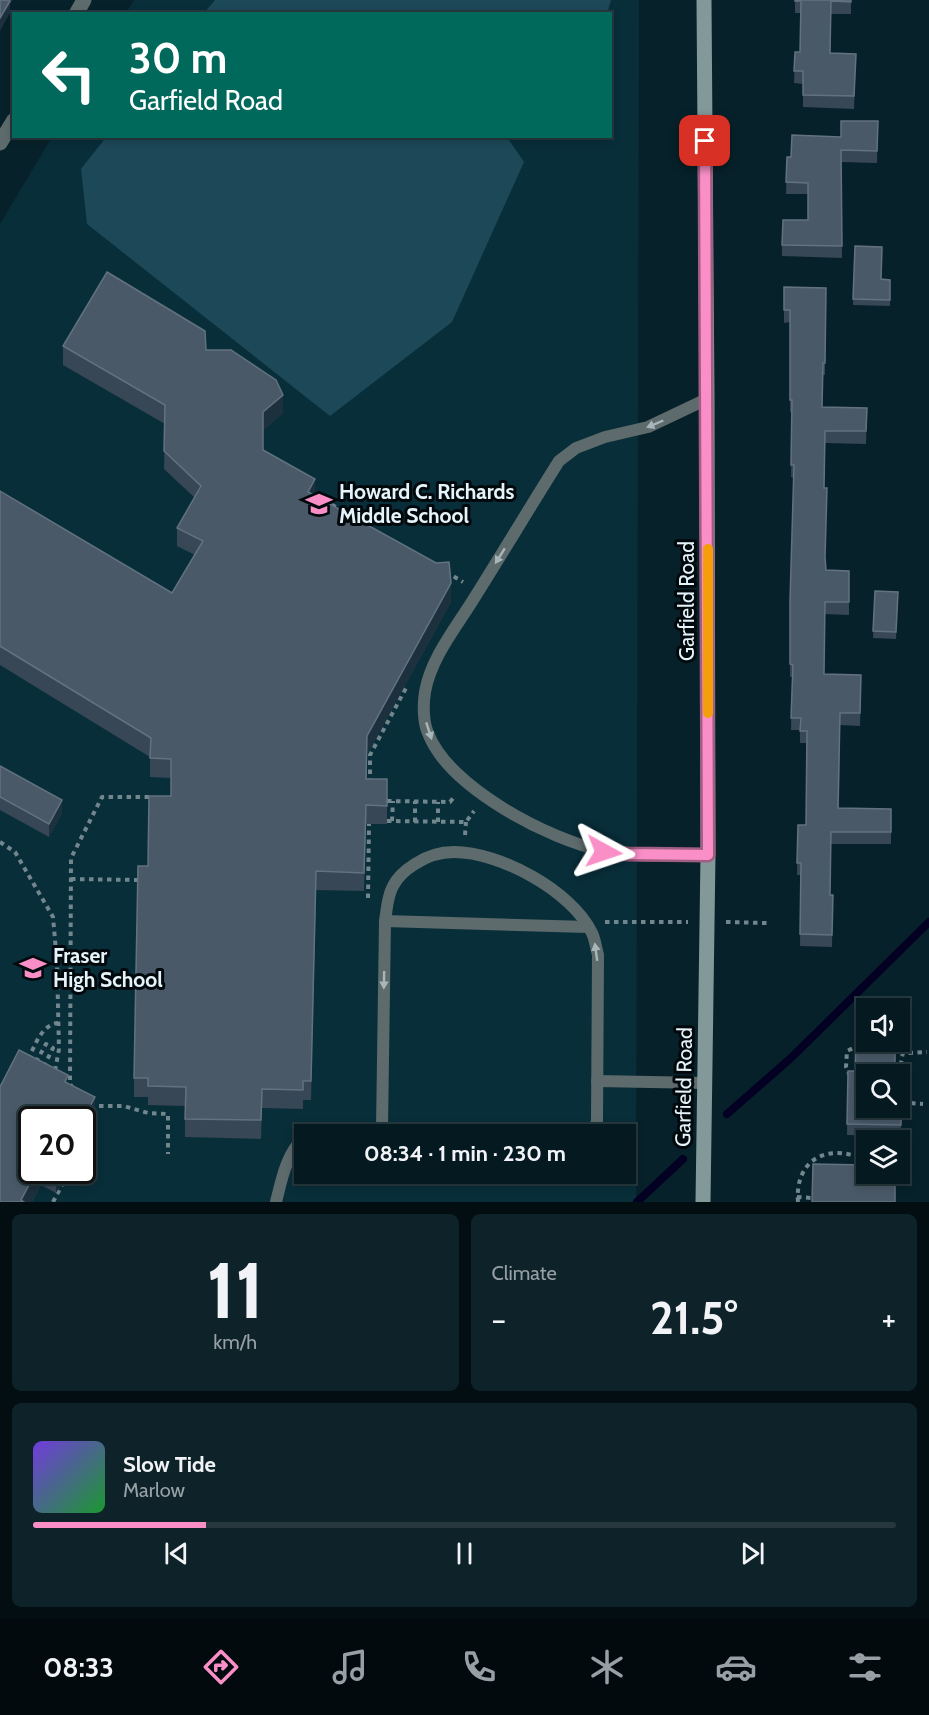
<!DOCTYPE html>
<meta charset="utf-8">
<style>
body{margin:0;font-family:Cabin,sans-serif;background:#0e2229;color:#f1f3f6;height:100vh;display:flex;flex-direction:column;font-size:22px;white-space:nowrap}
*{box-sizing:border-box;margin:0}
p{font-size:20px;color:#97a0a5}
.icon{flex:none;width:33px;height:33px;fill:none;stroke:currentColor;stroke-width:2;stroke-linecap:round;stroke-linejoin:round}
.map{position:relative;height:1202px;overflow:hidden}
.sheet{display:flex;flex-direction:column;gap:12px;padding:12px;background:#030e12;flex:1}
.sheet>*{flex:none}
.hud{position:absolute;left:12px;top:12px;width:600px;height:126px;border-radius:0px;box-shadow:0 3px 9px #0003,0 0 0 2px #26383e;background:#00695c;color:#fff;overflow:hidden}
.buttons{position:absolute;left:856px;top:998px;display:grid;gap:12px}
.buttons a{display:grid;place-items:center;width:54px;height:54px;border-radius:0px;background:#051920;box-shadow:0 3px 9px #0003,0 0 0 2px #26383e;font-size:30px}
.speed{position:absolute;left:18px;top:1106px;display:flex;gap:12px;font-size:30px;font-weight:700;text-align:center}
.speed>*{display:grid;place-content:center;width:78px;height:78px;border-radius:50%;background:#051920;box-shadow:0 3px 9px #0003,0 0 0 2px #26383e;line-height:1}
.speed .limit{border:3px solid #111;border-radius:9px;background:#fff;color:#111}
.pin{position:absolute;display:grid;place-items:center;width:51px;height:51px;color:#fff;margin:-26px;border-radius:12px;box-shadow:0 3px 9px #0006}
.me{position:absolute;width:66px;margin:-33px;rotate:95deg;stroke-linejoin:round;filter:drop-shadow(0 0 4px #0008)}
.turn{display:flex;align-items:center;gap:21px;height:126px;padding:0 18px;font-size:27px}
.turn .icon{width:78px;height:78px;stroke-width:2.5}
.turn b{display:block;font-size:42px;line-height:51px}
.big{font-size:45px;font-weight:700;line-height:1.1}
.sheet .card{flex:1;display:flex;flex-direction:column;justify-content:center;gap:9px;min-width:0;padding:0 21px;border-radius:9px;background:#0e2229}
.sheet .dial{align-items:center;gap:0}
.dial b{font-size:78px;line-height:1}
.song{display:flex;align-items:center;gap:18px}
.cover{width:72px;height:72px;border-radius:9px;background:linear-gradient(135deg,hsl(260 70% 55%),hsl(130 70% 35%))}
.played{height:6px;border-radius:3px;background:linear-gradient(90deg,#fa8fc8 20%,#26383e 20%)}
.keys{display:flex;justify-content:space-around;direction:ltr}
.heat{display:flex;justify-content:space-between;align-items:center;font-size:33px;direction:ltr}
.sheet .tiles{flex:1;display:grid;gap:12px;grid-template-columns:1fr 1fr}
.card:last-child{grid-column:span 2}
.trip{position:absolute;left:294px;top:1124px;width:342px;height:60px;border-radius:0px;background:#051920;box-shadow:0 3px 9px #0003,0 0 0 2px #26383e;font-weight:700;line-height:60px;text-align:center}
.dock{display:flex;height:96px;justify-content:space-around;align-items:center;background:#020a0d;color:#97a0a5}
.dock .icon{width:42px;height:42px}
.dock .selected{color:#fa8fc8}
.dock b{font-size:27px;color:#f1f3f6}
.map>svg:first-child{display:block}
</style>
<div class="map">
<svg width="929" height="1202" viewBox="0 0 929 1202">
<rect width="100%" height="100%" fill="#07212a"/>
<path fill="#082e3a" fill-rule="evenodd" d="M 134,0 L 639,0 L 636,1199 L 632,1202 L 0,1202 L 0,224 L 52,137 L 610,136 L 610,14 L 126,13 ZM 32,1119 L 82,1119 L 82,1170 L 32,1170 ZM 304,1134 L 626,1134 L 626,1173 L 304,1173 Z"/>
<g fill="#1d4858">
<polygon points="215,0 611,0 607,14 204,13"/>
<polygon points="107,136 507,137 524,162 452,322 330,416 87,224 81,169"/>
</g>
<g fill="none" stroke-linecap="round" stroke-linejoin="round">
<g stroke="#030023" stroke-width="8">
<polyline points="727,1114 792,1057 929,922"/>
<polyline points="637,1202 683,1159"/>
</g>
<g stroke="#72868e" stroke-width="4" stroke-dasharray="4.5 4.5" stroke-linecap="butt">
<polyline points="324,500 354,518"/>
<polyline points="446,572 463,582"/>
<polyline points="370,783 370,755 406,688"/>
<polyline points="387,801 450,802 454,797"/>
<polyline points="387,821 466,822 474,811"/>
<polyline points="392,821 393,801"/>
<polyline points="415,822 415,801"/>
<polyline points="438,822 438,802"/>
<polyline points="465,835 466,822"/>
<polyline points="0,842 15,852 53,917 57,963 59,1049 55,1071"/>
<polyline points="71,879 142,880"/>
<polyline points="368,898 369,824"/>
<polyline points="605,922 688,922"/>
<polyline points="726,922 767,923"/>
<polyline points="891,1049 906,1053 927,1052"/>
<path d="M 28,1059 C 35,1046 41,1025 58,1023"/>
<polyline points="36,1062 46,1044 53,1048 44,1066"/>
<polyline points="899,1074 903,1052"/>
<polyline points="850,1076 846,1067 847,1051 860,1045"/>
<polyline points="900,1081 904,1082 910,1103 923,1104"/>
<polyline points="73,1088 70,1084 71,858 102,797 152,797"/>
<polyline points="90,1106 124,1106 148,1113 168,1114 168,1154"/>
<polyline points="871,1135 871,1139 878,1140 877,1136"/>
<polyline points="82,1146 96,1120 92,1115"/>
<polyline points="867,1148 859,1154 856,1159 860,1165 867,1168"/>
<polyline points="900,1159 906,1158"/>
<polyline points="797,1197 812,1198"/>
<polyline points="53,1202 70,1170"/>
<path d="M 798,1202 C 795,1165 820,1145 856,1156"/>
</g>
<g stroke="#5e6b6c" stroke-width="12">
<path d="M 707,399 L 648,427 L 605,437 L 576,448 L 559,461 C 530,507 502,554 473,600 C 455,629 431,658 425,692 C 423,704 423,722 428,733 C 448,787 549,840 604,851 C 637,858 674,855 708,855"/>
<polyline points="385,921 588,927"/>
<polyline points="597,1081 704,1083"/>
<path d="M 310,1134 L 330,1129 L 355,1128 L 582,1133 L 593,1130 L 597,1122 L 598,955 C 596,948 595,939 592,933 C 572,891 500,852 454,852 C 440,852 427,856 415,864 C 407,869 398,876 393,886 C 387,897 387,909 385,921 L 382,1128"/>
<path d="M 276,1202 C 282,1178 286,1155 304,1137"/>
</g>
<g stroke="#5e6b6c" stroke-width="15">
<polyline points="76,14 84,0"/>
<polyline points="0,143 14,120"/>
</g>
<polyline stroke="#839899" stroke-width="15" points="703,1202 708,855 707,399 704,0"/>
</g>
<g fill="#374756">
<polygon points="795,0 851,0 851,14 831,14 830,53 856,54 854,109 803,107 803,84 794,83 795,52 800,52 801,13 795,13"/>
<polygon points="878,121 877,163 841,162 842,258 782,256 782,245 808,220 808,194 786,194 787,157 791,157 841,137"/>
<polygon points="855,246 881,279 890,280 890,306 853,305"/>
<polygon points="784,287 826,288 825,375 823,375 822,407 867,408 866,444 825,443 824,488 825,560 826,570 849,571 849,615 825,614 824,674 861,687 860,726 840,725 839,808 891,809 891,844 831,844 830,895 833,895 832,947 800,946 801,875 797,875 798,825 806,825 807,743 800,743 800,730 791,730 792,677 790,677 790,601 794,478 791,477 792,412 790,412 790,322 784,323"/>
<polygon points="63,346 206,350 283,413 263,430 263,450 315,497 451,602 367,754 367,779 387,779 387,824 366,824 364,891 316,890 311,1100 303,1100 303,1109 262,1108 261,1139 185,1137 185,1106 148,1105 148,1097 134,1097 134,1078 148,866 171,796 171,778 150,777 150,757 0,665 0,491 172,593 195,555 177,546 177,528 195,498 164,469 165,424 63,365"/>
<polygon points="875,591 898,592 896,639 873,638"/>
<polygon points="0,766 62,813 49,837 0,810"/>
<polygon points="848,1071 902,1072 901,1136 847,1135"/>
<polygon points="68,1084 95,1119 82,1142 82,1119 32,1170 68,1170 56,1193 41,1185 32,1202 0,1202"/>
</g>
<g fill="#1c303d">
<polygon points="6,0 13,0 10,4 10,13 0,31 0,18"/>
<polygon points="283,395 283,413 263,430 263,412"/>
<polygon points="315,479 315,497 308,492"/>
<polygon points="451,583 451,602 367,754 367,736"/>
<polygon points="62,800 62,813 49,837 49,824"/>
<polygon points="95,1097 95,1119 82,1142 82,1121"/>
<polygon points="37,1170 41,1170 41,1185 32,1202 21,1202"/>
<polygon points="56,1170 68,1170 56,1193"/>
</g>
<g fill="#4a5968" stroke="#62727f" stroke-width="1.5" fill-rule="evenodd">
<polygon points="0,0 9,0 10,1 0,18"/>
<polygon points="795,0 851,0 851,2 831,1 830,53 856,54 854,96 803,95 803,71 794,71 795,52 800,52 801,1 795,1"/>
<polygon points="841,121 878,121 877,151 841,150 842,246 782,245 783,220 808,220 808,183 786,182 787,157 791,157 792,135 841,137"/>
<polygon points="855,246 882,247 881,279 890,280 890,300 853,299"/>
<polygon points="107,272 205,331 206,350 231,350 276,380 283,395 263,412 263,450 315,479 308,492 436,563 449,562 451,583 367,736 366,779 387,779 387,806 366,805 364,873 316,871 311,1081 303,1081 303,1090 262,1089 261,1120 185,1119 186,1087 148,1086 148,1078 134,1078 138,866 148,866 149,796 171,796 171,759 150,758 151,738 0,646 0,491 172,593 203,541 177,528 201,486 164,451 165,405 63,346"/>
<polygon points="784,287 826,288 825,363 823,363 822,407 867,408 866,431 825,431 824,488 827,488 825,557 826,570 849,571 849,602 825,602 824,674 861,675 860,713 840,713 838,808 891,809 891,832 831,832 830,895 833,895 832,935 800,934 801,863 797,863 798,825 806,825 807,731 800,731 801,718 791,718 793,665 790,664 790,601 794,465 791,465 792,400 790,400 790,310 784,310"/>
<polygon points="875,591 898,592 896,632 873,631"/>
<polygon points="0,766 62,800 49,824 0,797"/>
<path d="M 856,1042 L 895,1043 L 895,1072 L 902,1072 L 901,1125 L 847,1124 L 848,1071 L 855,1071 ZM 867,1074 L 900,1074 L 900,1107 L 867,1107 Z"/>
<polygon points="19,1050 68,1075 65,1082 95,1097 82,1121 82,1119 32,1119 32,1170 37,1170 21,1200 24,1202 0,1202 0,1087"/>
<polygon points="813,1164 866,1165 866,1172 867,1172 867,1173 895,1173 895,1202 812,1202"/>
</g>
<defs><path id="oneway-solid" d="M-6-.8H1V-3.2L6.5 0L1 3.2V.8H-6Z" transform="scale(1.5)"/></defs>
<g fill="#a8b6ba">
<use href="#oneway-solid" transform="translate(655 424) rotate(157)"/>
<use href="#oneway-solid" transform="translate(500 556) rotate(122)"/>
<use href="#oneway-solid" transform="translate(429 731) rotate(72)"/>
<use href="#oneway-solid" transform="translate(596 952) rotate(-98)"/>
<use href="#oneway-solid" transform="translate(384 980) rotate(91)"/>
</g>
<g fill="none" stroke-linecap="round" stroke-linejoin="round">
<g stroke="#a25d82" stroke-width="15">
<polyline id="route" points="604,852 628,854 708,855 705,141"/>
</g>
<use href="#route" stroke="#fa8fc8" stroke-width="10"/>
<polyline stroke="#f59e0b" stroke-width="10" points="708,549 708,713"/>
</g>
<defs>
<g id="school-bare" transform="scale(2.07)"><path d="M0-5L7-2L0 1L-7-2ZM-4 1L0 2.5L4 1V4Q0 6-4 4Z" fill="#fa8fc8" stroke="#02090d" stroke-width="2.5" paint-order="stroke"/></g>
</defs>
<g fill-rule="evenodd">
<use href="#school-bare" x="319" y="504"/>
<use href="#school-bare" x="33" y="968"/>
</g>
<g text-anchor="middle" stroke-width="6" stroke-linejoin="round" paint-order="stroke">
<g font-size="21" font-weight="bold" fill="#e5f3fa" stroke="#02090d" text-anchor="start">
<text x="339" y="499">Howard C. Richards<tspan x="339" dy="24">Middle School</tspan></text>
<text x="53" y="963">Fraser<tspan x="53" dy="24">High School</tspan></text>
</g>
<g font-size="21" fill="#e5f3fa" stroke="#02090d">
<text transform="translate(687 601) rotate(-90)" y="7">Garfield Road</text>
<text transform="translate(684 1087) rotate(-89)" y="7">Garfield Road</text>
</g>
</g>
</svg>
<div class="buttons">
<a><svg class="icon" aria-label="sound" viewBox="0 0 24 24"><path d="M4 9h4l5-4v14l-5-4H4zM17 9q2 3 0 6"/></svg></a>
<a><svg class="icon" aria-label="search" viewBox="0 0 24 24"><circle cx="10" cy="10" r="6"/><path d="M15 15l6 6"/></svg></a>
<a><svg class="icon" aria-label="layers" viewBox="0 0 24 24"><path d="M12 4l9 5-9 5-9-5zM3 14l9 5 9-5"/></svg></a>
</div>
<div class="speed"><div class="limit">20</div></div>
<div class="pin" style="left:705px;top:141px;background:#d93025"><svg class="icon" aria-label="arrive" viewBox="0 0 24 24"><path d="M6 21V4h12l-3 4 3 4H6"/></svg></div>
<svg class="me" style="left:604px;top:852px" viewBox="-20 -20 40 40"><path d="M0-17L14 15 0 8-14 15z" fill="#fa8fc8" stroke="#fff" stroke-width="4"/></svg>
<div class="trip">08:34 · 1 min · 230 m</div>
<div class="hud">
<div class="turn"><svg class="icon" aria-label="left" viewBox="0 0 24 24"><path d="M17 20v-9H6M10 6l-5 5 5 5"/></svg><div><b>30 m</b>Garfield Road</div></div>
</div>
</div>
<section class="sheet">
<div class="tiles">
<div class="card dial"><b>11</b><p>km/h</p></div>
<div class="card"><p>Climate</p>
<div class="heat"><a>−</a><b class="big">21.5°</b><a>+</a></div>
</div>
<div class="card">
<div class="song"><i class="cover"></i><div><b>Slow Tide</b><p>Marlow</p></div></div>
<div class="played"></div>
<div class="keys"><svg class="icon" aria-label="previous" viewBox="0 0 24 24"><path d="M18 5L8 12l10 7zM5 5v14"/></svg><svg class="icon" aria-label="pause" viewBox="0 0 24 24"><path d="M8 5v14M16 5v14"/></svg><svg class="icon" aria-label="next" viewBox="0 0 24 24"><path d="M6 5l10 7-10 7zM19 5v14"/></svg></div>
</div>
</div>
</section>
<nav class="dock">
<b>08:33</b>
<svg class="icon selected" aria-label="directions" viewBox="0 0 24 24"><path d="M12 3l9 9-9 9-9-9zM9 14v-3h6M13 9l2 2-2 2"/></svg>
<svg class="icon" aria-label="music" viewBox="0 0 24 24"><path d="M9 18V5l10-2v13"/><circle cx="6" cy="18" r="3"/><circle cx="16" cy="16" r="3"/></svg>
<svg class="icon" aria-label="phone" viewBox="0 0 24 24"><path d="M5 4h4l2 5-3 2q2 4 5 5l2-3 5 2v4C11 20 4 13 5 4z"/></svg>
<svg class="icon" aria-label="climate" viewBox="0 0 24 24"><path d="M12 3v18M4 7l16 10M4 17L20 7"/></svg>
<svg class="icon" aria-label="car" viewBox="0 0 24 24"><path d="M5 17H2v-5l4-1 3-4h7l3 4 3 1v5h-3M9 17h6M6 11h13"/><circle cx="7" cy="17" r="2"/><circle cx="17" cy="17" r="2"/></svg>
<svg class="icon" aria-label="filters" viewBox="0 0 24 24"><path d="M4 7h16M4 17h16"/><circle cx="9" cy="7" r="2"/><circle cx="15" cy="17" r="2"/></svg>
</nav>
